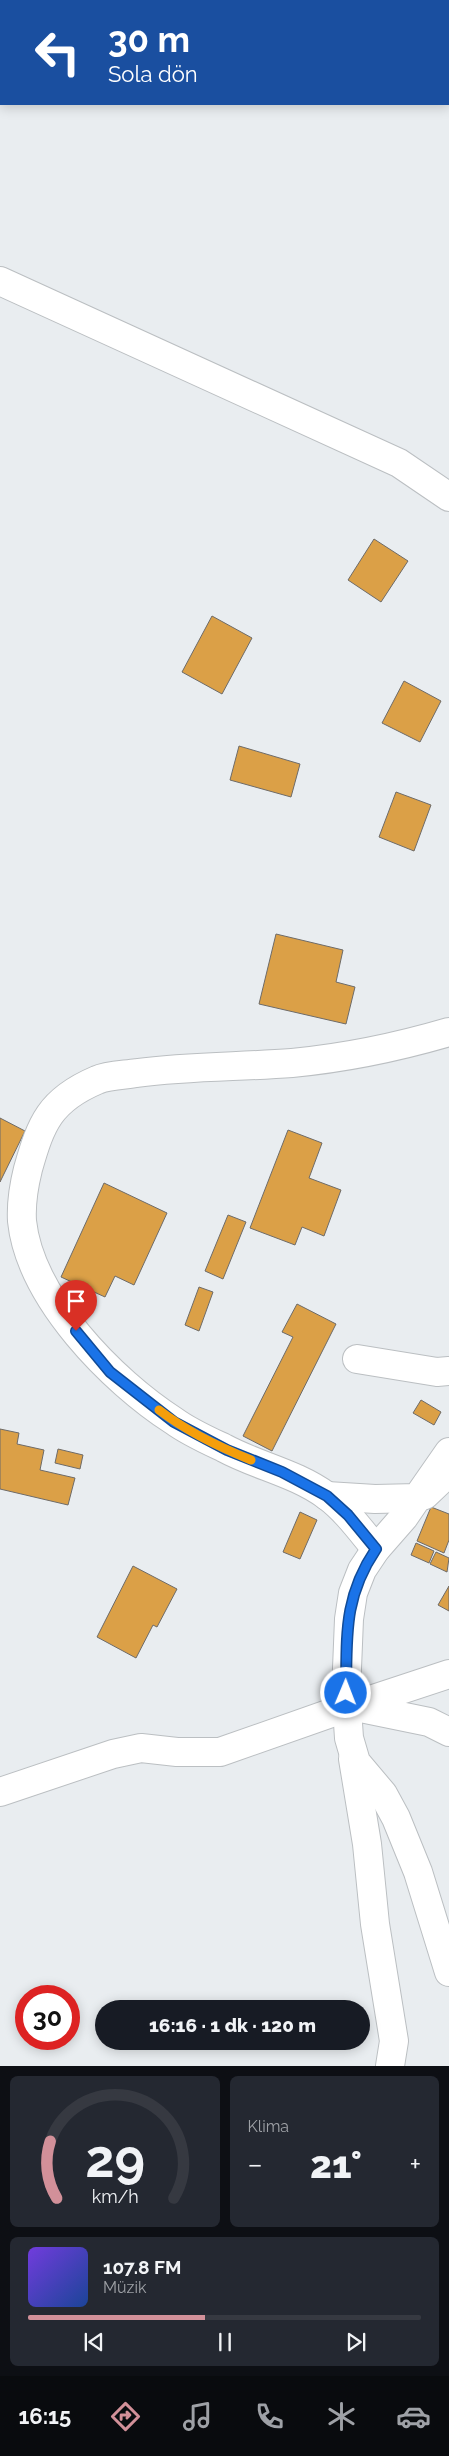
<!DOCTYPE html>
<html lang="tr">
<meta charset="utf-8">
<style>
body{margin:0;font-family:Raleway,sans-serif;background:#242831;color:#f1f3f6;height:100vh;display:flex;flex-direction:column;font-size:19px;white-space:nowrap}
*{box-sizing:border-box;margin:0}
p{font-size:16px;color:#9ea1a6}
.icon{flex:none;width:28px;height:28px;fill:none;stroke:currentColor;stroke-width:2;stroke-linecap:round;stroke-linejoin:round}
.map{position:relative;height:2066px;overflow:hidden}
.panel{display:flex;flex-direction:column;gap:10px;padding:10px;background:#0d0f14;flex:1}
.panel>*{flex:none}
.banner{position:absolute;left:0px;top:0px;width:450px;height:105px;box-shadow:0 2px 12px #0003;background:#1a4fa0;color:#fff;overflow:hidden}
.speed{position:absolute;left:15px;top:1985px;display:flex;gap:10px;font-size:25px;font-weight:700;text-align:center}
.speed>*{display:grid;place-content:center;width:65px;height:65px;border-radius:50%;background:#171b24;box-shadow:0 2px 12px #0003;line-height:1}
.speed .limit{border:8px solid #d22;background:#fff;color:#111}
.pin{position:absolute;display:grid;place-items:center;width:42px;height:42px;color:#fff;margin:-51px -21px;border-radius:50% 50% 50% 0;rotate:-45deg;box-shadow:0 0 5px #0007}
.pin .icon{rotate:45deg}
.me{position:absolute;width:55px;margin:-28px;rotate:1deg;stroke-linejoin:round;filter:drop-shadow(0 0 4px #0008)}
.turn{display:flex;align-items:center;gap:18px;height:105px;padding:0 25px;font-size:22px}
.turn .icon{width:65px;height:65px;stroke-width:2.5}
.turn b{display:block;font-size:35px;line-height:42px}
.big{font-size:38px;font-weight:800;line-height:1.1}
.panel .tile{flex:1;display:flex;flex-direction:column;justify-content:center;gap:8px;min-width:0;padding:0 18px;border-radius:8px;background:#242831}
.panel .dial{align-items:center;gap:0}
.dial svg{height:130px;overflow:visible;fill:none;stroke:#363941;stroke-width:7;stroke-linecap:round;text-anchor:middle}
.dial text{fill:#f1f3f6;stroke:none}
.song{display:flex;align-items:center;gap:15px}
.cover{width:60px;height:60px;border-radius:8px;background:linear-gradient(135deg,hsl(260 70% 55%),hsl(220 70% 35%))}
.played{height:5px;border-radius:2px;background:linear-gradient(90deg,#d29099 45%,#363941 45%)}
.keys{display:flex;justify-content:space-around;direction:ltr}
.heat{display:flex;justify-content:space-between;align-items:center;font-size:28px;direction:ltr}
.panel .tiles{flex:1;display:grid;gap:10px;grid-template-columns:1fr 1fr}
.tile:last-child{grid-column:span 2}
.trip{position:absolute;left:95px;top:2000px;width:275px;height:50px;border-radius:25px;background:#171b24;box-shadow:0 2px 12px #0003;font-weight:800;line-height:50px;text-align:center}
.menu{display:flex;height:80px;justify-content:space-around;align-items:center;background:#090b0e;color:#9ea1a6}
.menu .icon{width:35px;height:35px}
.menu .active{color:#d29099}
.menu b{font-size:22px;color:#f1f3f6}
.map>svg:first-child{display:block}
</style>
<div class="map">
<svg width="449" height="2066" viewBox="0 0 449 2066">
<rect width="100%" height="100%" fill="#e9edf0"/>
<g fill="#dba047" stroke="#6e6b68">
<polygon points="374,539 408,561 381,602 348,580"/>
<polygon points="212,616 252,638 222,694 182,672"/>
<polygon points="404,681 441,701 420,742 382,723"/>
<polygon points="239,746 300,764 291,797 230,780"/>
<polygon points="396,792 431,805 414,851 379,837"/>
<polygon points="276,934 343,950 336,982 355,987 346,1024 259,1004"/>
<polygon points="0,1118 25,1131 0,1182"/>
<polygon points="288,1130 322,1143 309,1178 341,1190 324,1236 302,1227 295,1245 250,1228"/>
<polygon points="104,1183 167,1213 134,1285 115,1276 105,1297 61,1277"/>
<polygon points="228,1215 246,1222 223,1279 205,1271"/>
<polygon points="199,1287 213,1292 199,1331 185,1325"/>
<polygon points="297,1304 336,1324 272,1451 243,1436 293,1337 282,1332"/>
<polygon points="421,1400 441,1412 434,1425 413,1413"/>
<polygon points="0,1429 19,1433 17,1444 44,1450 40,1470 75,1478 68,1505 0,1489"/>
<polygon points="58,1449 83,1455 80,1469 55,1463"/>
<polygon points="431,1507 449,1514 449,1540 444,1553 417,1541"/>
<polygon points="300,1512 317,1520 300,1559 283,1552"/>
<polygon points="416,1543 434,1551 429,1563 411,1555"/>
<polygon points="436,1552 449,1558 447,1572 430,1564"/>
<polygon points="133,1566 177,1589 157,1627 153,1625 136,1658 97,1637"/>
<polygon points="449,1586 449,1611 438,1605"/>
</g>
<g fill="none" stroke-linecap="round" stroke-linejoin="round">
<g stroke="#bbbfc2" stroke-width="30">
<g id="street">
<polyline points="0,281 399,463 449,497"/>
<polyline points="357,1359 437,1372 449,1371"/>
<polyline points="449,1472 425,1495 417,1498 404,1517 376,1549 362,1570 353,1593 349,1619 346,1693 349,1738 356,1762 383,1794 396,1818 418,1872 449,1972"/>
<polyline points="327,1496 375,1499 417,1498 449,1452"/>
<path d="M 376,1549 C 361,1531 346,1510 327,1496 C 296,1473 257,1466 224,1448 C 207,1440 189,1432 174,1421 C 112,1381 30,1298 22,1221 C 21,1204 24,1185 28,1169 C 41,1123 50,1100 97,1080 C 108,1075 125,1075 137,1073 C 189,1066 240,1067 292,1063 C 345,1058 398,1047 449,1032"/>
<polyline points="352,1706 449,1674"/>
<polyline points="353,1759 367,1844 375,1924 394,2041 390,2066"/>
<polyline points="0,1792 113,1754 141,1748 177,1752 220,1752 351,1706 429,1722 449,1732"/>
</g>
</g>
<use href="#street" stroke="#fff" stroke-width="28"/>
</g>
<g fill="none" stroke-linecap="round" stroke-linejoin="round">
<g stroke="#114b97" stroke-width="12">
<path id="route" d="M 76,1331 L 110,1372 L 174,1422 L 227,1450 L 282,1472 L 327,1496 L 348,1515 L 376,1549 C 343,1598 347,1636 346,1693"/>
</g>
<use href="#route" stroke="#1a73e8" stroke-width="9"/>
<path stroke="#f59e0b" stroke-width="9" d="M 159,1410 C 186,1431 219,1447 251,1460"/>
</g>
</svg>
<div class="speed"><div class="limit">30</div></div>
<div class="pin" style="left:76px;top:1331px;background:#d93025"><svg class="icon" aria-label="arrive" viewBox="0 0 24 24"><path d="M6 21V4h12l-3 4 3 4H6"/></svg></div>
<svg class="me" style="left:346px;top:1693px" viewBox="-20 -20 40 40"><circle r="17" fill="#1a73e8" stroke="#fff" stroke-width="3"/><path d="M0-11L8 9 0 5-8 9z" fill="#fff"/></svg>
<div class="trip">16:16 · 1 dk · 120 m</div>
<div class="banner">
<div class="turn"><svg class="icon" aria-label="left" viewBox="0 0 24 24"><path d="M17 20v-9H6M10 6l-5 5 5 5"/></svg><div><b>30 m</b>Sola dön</div></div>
</div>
</div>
<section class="panel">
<div class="tiles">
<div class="tile dial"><svg viewBox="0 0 100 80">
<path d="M14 69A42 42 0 1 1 86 69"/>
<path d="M14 69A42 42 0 0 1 10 34" stroke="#d29099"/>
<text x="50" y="56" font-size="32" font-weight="700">29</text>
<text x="50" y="72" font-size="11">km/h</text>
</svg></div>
<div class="tile"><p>Klima</p>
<div class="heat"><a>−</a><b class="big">21°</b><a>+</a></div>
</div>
<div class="tile">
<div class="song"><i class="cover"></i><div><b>107.8 FM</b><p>Müzik</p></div></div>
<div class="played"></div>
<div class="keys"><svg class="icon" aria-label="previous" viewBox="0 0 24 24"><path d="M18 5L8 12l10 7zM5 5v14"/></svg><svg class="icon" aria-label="pause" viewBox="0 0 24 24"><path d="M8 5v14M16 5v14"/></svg><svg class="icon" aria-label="next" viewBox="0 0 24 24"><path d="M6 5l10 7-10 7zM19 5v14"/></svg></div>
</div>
</div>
</section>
<nav class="menu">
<b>16:15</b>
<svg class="icon active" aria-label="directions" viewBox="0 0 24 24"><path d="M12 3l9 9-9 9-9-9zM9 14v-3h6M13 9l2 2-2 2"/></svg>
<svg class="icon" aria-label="music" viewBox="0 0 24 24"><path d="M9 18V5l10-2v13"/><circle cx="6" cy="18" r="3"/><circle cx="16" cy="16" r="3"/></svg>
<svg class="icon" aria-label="phone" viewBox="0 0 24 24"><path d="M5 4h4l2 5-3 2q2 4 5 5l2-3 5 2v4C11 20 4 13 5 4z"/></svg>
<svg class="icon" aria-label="climate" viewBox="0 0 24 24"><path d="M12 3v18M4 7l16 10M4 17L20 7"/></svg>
<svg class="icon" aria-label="car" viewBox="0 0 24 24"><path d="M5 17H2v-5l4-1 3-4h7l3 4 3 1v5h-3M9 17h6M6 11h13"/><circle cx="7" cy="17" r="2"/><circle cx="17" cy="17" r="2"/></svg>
</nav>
